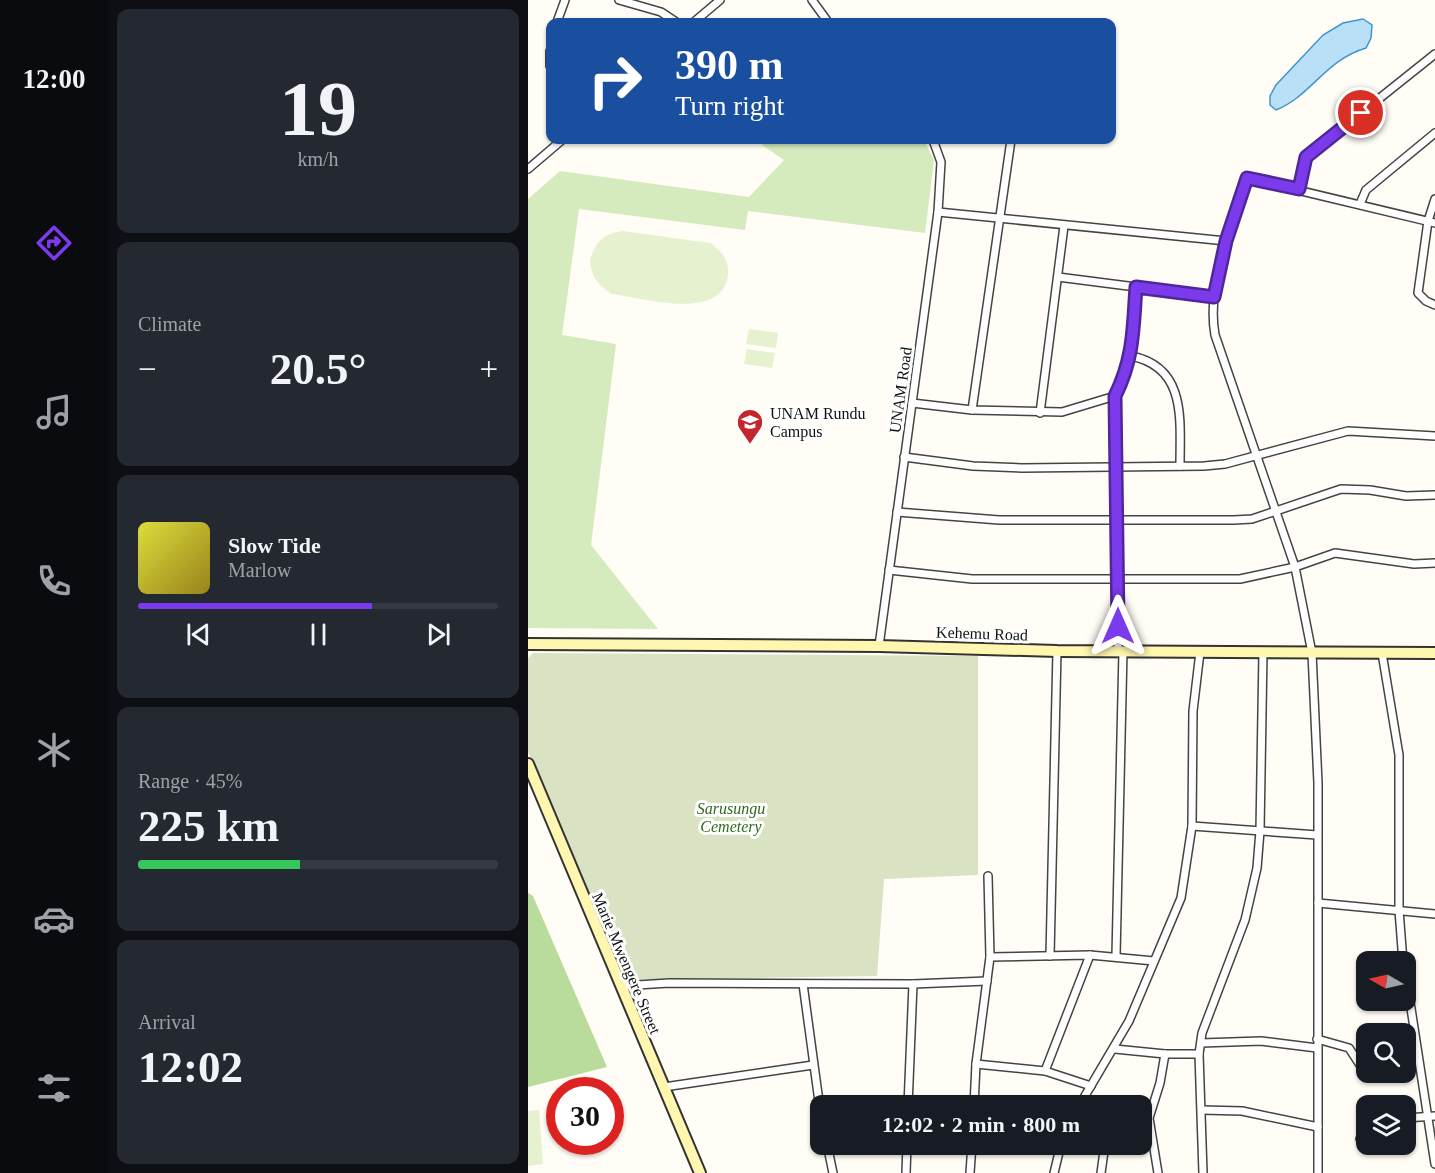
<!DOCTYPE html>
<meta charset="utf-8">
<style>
body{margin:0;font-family:"Times New Roman",serif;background:#242831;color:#f1f3f6;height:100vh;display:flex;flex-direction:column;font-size:22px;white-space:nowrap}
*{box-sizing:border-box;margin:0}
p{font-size:20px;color:#9ea1a6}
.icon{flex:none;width:33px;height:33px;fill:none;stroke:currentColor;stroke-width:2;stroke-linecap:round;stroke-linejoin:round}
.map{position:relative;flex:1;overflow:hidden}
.details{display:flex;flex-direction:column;gap:9px;padding:9px;background:#0d0f14;width:420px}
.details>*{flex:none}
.top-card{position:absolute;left:18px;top:18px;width:570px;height:126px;border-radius:12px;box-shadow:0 2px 4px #0004;background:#1a4fa0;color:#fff;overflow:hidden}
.needle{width:39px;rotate:279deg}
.buttons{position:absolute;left:828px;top:951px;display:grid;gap:12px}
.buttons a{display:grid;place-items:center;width:60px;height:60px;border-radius:12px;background:#171b24;box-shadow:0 2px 4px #0004;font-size:30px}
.speed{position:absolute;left:18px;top:1077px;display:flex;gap:12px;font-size:30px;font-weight:700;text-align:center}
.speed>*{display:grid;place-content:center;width:78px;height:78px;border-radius:50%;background:#171b24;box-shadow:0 2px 4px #0004;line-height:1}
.speed .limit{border:9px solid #d22;background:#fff;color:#111}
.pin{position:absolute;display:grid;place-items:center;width:51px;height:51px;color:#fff;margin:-26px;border:3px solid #fff;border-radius:50%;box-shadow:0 2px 6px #0007}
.me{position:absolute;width:66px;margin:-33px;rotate:0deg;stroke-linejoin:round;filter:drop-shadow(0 0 4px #0008)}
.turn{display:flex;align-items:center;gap:21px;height:126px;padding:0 30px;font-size:27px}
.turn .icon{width:78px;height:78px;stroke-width:2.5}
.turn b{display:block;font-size:42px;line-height:51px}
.big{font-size:45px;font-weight:700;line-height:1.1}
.details .card{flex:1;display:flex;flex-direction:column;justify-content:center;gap:9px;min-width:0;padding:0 21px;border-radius:12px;background:#242831}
.details .dial{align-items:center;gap:0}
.dial b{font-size:78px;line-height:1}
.song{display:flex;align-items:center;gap:18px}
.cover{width:72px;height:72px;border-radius:9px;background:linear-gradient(135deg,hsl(60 70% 55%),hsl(50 70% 35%))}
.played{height:6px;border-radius:3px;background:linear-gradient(90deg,#7c3aed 65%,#363941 65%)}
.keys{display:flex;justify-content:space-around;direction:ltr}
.heat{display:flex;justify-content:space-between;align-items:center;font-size:33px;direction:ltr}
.charge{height:9px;border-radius:4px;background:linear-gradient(90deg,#34c759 45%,#363941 0)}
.trip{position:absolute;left:282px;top:1095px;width:342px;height:60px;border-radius:12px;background:#171b24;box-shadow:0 2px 4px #0004;font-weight:700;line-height:60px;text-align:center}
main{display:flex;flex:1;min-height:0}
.tab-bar{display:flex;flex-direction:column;width:108px;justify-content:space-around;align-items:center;background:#090b0e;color:#9ea1a6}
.tab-bar .icon{width:42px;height:42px}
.tab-bar .current{color:#7c3aed}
.tab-bar b{font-size:27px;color:#f1f3f6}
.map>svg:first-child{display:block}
</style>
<main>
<nav class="tab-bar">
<b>12:00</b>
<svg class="icon current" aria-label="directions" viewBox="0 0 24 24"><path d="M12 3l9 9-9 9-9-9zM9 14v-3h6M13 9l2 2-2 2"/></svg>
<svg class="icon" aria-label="music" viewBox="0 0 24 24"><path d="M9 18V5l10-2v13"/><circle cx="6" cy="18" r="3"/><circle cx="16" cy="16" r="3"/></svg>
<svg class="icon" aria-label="phone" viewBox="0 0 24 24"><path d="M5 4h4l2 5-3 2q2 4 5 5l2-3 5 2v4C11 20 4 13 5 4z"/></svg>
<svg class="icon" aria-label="climate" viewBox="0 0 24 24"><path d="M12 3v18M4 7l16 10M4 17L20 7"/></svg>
<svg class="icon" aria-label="car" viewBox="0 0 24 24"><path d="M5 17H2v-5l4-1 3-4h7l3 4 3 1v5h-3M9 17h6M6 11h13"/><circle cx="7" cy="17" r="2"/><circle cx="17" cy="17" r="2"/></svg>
<svg class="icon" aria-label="filters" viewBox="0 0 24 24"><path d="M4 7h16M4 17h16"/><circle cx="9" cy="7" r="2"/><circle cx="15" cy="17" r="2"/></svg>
</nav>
<section class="details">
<div class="card dial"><b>19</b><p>km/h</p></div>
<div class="card"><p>Climate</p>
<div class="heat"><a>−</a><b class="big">20.5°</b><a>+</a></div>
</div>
<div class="card">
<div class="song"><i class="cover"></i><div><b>Slow Tide</b><p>Marlow</p></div></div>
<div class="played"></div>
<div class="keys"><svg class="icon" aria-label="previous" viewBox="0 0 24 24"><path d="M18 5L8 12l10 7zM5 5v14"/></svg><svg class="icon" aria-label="pause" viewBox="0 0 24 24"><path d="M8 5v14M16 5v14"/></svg><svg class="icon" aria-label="next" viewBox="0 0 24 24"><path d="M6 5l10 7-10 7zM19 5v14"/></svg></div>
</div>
<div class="card"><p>Range · 45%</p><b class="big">225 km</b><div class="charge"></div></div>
<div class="card"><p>Arrival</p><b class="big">12:02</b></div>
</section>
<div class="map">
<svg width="907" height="1173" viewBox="0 0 907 1173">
<rect width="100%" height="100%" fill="#fffdf5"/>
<polygon fill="#d5ebbd" points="237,140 396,140 406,160 397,233 220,211 217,230 51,209 34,335 88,344 63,545 130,629 0,628 0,199 32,171 221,197 256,160 234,145"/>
<polygon fill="#b9dc9c" points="0,893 5,896 79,1067 0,1087"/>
<polygon fill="#d9e3c4" points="5,653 450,656 450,875 356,879 349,976 96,980 0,752 0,658"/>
<g fill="#e6f2cf">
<path d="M 95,231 L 182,243 C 193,250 201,260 200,273 C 197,323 116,298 84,294 C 70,286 63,276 62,260 C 67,242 76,233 95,231 Z"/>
<polygon points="221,329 250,333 248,348 218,344"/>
<polygon points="219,349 247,353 244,368 216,364"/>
<polygon points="11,1110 15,1164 0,1166 0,1111"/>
</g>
<path fill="#b9e0f7" stroke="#3f96cf" stroke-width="1.5" d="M 835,19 L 844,25 L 843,38 L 838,48 C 797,60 783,96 748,110 L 742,105 L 742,96 L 748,85 L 795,35 L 815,23 Z"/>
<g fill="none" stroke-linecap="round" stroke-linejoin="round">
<g stroke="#444" stroke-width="10">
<g id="street">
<polyline points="91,0 133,12 148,22"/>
<polyline points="284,0 300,22"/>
<polyline points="29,22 37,0"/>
<polyline points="166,22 192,0"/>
<polyline points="22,51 22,66"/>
<polyline points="0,169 34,140"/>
<polyline points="771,189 778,157 907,54"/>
<polyline points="907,199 900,221 890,293 898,301 907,305"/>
<polyline points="832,204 838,190 907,133"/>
<polyline points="410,212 698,241"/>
<polyline points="530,277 686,297"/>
<path d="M 603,356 C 659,367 652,420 652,466"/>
<polyline points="384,403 444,410 534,412 587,396"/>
<polyline points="444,410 483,140"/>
<polyline points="512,413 536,226"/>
<polyline points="376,457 445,466 494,468 676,466 697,464 820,431 907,436"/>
<polyline points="369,512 471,520 706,520 724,519 813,489 842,490 878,496 907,495"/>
<polyline points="361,570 444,579 712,579 767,567 807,553 886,564 907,563"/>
<polyline points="351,646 410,212 413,162 405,140"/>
<path d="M 590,650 L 587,396 C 606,357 605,329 608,287"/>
<polyline points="854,653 871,755 871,910 875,962"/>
<polyline points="664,826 789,835"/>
<polyline points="790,903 907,914"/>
<polyline points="522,956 529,651"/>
<polyline points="588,956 595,651"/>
<polyline points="462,957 562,955 626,961"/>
<polyline points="878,976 907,1164"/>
<polyline points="275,984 292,1109"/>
<polyline points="93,986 141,983 385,984 459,981"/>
<polyline points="789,1039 821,1048 836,1071"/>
<polyline points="673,1043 733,1041 789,1048"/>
<polyline points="587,1049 637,1054 671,1054"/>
<polyline points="448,1064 517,1071 563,1086"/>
<polyline points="517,1071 562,955"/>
<polyline points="136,1087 285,1065"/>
<polyline points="380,1106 385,984"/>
<polyline points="446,1106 448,1064 462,957 460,876"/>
<polyline points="551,1106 601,1021 653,898 664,826 665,711 672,652"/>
<polyline points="674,1110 714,1111 790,1127"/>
<polyline points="878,1118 907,1116"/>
<polyline points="832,1139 838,1123"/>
<polyline points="299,1144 305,1173"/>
<polyline points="378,1173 379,1144"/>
<polyline points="442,1173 444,1144"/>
<polyline points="526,1173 533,1144"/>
<polyline points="573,1173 577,1144"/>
<polyline points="630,1173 621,1118 632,1083 637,1054"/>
<polyline points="675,1173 671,1054 674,1033 717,920 729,868 732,831 735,652"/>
<path d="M 790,1173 L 790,783 L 784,653 L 767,567 L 687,335 C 678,286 704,224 719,178 L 907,223"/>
</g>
</g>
<g stroke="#333" stroke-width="14">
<g id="secondary">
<polyline points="0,644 351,646 529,651 907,653"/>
<polyline points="0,764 172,1173"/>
</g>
</g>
<use href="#street" stroke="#fff" stroke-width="7"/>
<use href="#secondary" stroke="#fff6b0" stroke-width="10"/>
</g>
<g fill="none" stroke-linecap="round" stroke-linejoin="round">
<g stroke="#51269a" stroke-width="15">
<path id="route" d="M 590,626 L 587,396 C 606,358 605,328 608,287 L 686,297 L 698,241 L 719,178 L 771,189 L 778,157 L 833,113"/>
</g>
<use href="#route" stroke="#7c3aed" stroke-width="10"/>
</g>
<defs>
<g id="school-pin" transform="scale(1.35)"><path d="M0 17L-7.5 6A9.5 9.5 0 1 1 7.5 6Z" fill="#c4262e" stroke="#fff"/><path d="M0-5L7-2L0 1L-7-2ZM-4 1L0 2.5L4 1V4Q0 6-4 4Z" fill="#fff"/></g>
</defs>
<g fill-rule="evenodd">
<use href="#school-pin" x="222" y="422"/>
</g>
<g text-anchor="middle" stroke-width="6" stroke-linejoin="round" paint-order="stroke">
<g font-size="16" fill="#111" stroke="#fff">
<text transform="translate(372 390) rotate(-82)" y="6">UNAM Road</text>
<text transform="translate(454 633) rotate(2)" y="6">Kehemu Road</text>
<text transform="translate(99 963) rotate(67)" y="6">Marie Mwengere Street</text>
</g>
<g font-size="16" fill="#111" stroke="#fff" text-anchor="start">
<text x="242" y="419">UNAM Rundu<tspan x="242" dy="18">Campus</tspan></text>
</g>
<g font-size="16" font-style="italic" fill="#2f6b1f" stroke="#fff">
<text x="203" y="814">Sarusungu<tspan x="203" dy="18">Cemetery</tspan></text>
</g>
</g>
</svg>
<div class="buttons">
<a><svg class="needle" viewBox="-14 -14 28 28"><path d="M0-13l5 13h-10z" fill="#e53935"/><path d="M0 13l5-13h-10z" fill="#9ea1a6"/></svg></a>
<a><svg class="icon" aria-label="search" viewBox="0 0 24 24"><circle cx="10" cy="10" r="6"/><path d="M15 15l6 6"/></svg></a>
<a><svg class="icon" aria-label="layers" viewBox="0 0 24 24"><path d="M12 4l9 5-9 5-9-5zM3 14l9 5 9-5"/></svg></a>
</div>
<div class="speed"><div class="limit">30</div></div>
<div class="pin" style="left:833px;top:113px;background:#d93025"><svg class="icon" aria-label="arrive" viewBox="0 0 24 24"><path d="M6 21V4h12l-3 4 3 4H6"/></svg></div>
<svg class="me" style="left:590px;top:626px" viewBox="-20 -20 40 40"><path d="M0-17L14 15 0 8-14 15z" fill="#7c3aed" stroke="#fff" stroke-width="4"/></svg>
<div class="trip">12:02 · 2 min · 800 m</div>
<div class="top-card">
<div class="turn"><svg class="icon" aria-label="right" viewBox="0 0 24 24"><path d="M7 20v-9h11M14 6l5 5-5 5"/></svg><div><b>390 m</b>Turn right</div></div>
</div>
</div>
</main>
